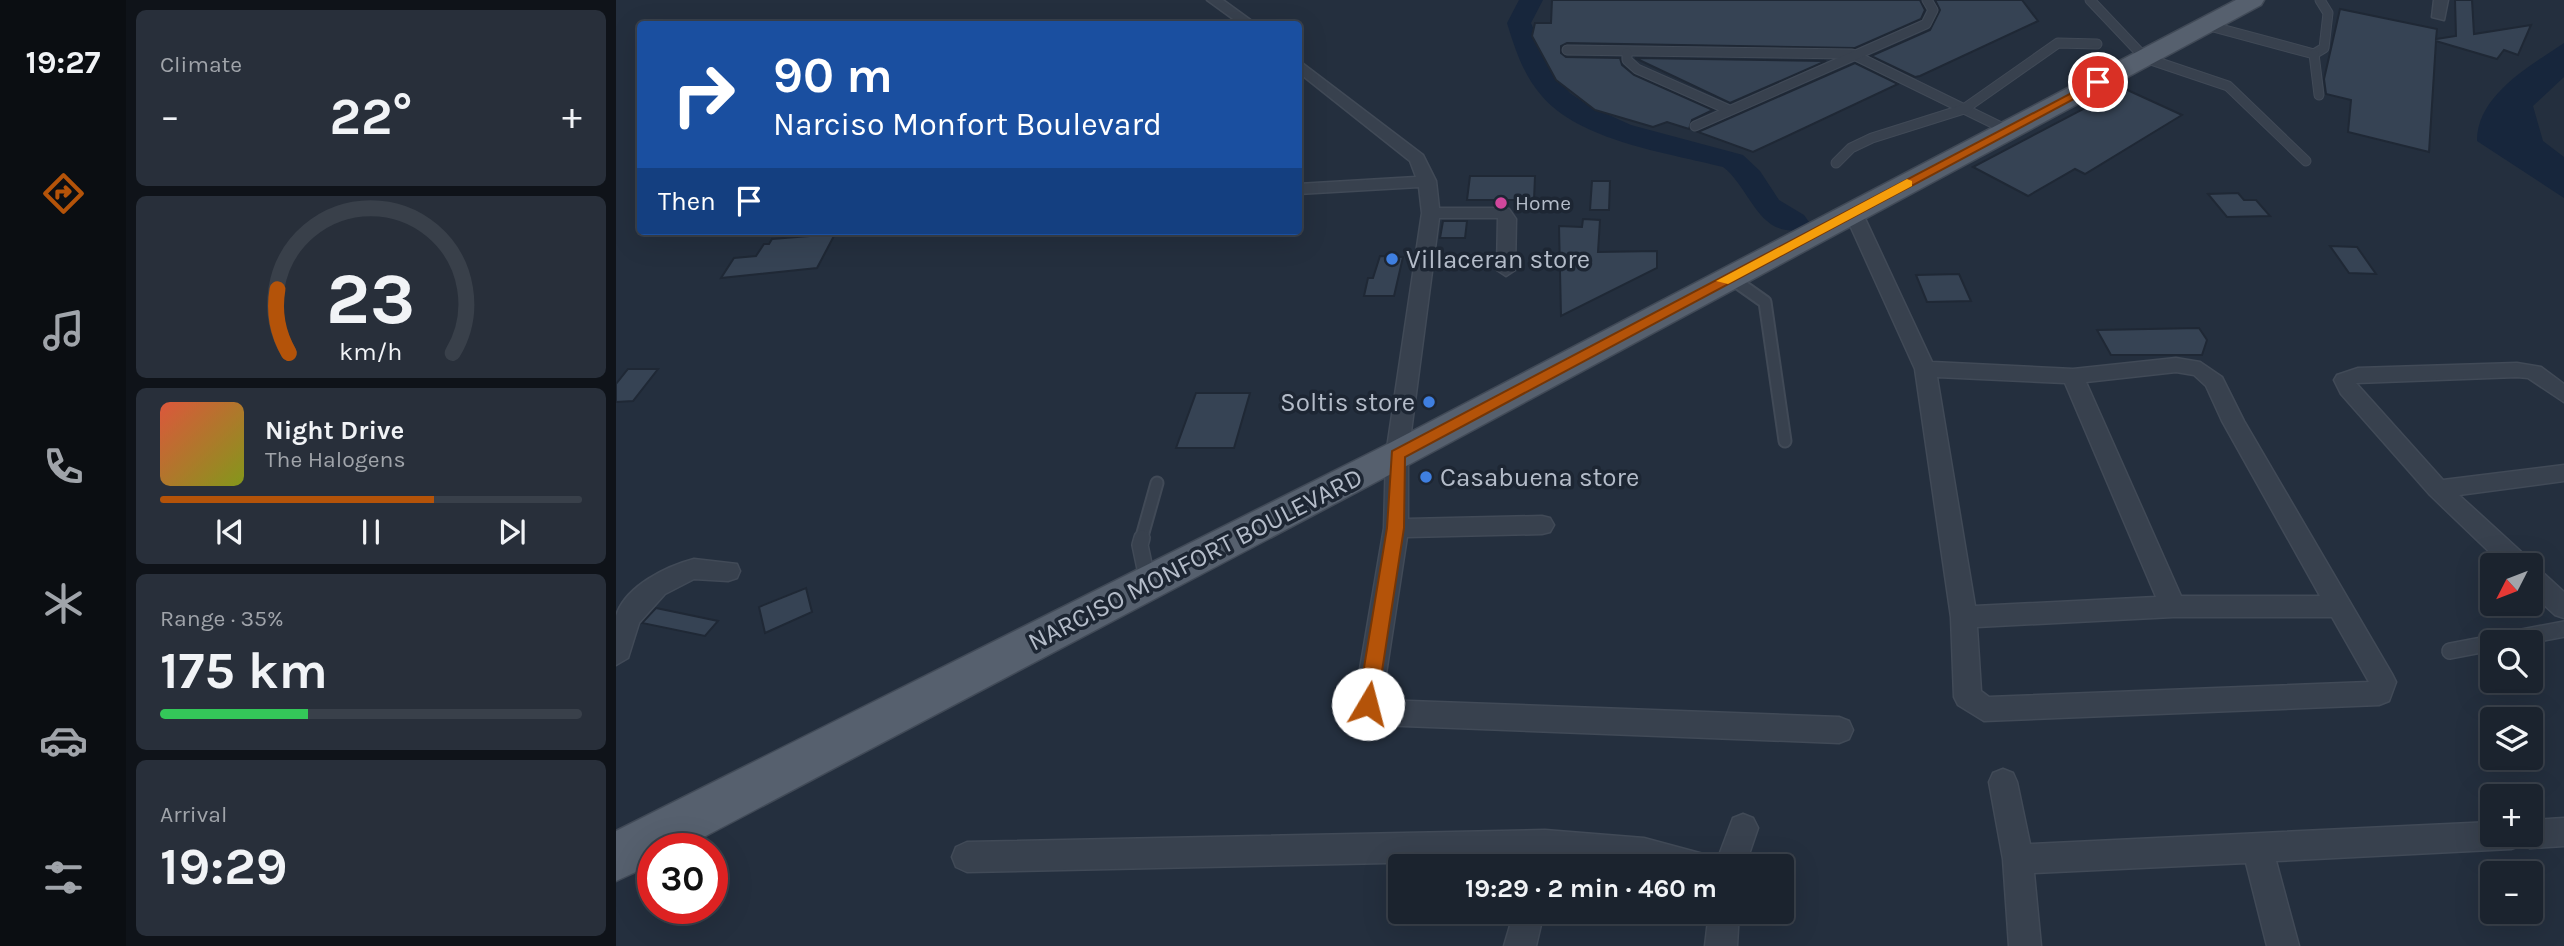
<!DOCTYPE html>
<meta charset="utf-8">
<style>
body{margin:0;font-family:Karla,sans-serif;background:#282f3a;color:#f1f3f6;height:100vh;display:flex;flex-direction:column;font-size:26px;white-space:nowrap}
*{box-sizing:border-box;margin:0}
p{font-size:23px;color:#a0a4aa}
.icon{flex:none;width:38px;height:38px;fill:none;stroke:currentColor;stroke-width:2;stroke-linecap:round;stroke-linejoin:round}
.map{position:relative;flex:1;overflow:hidden}
.sheet{display:flex;flex-direction:column;gap:10px;padding:10px;background:#0f1319;width:490px}
.sheet>*{flex:none}
.top-card{position:absolute;left:21px;top:21px;width:665px;height:214px;border-radius:7px;box-shadow:0 7px 28px #0002,0 0 0 2px #39404a;background:#1a4fa0;color:#fff;overflow:hidden}
.needle{width:46px;rotate:228deg}
.fabs{position:absolute;left:1864px;top:553px;display:grid;gap:14px}
.fabs a{display:grid;place-items:center;width:63px;height:63px;border-radius:7px;background:#1b232e;box-shadow:0 7px 28px #0002,0 0 0 2px #39404a;font-size:35px}
.speed{position:absolute;left:21px;top:833px;display:flex;gap:14px;font-size:35px;font-weight:700;text-align:center}
.speed>*{display:grid;place-content:center;width:91px;height:91px;border-radius:50%;background:#1b232e;box-shadow:0 7px 28px #0002,0 0 0 2px #39404a;line-height:1}
.speed .limit{border:10px solid #d22;background:#fff;color:#111}
.pin{position:absolute;display:grid;place-items:center;width:60px;height:60px;color:#fff;margin:-30px;border:4px solid #fff;border-radius:50%;box-shadow:0 2px 7px #0007}
.me{position:absolute;width:77px;margin:-38px;rotate:8deg;stroke-linejoin:round;filter:drop-shadow(0 0 5px #0008)}
.turn{display:flex;align-items:center;gap:24px;height:147px;padding:0 21px;font-size:32px}
.turn .icon{width:91px;height:91px;stroke-width:2.5}
.turn b{display:block;font-size:49px;line-height:60px}
.then{display:flex;align-items:center;height:66px;padding:0 21px;background:#0003;gap:14px;font-size:26px}
.big{font-size:52px;font-weight:700;line-height:1.1}
.sheet .widget{flex:1;display:flex;flex-direction:column;justify-content:center;gap:10px;min-width:0;padding:0 24px;border-radius:10px;background:#282f3a}
.sheet .dial{align-items:center;gap:0}
.dial svg{height:182px;overflow:visible;fill:none;stroke:#39404a;stroke-width:7;stroke-linecap:round;text-anchor:middle}
.dial text{fill:#f1f3f6;stroke:none}
.song{display:flex;align-items:center;gap:21px}
.cover{width:84px;height:84px;border-radius:10px;background:linear-gradient(135deg,hsl(10 70% 55%),hsl(70 70% 35%))}
.played{height:7px;border-radius:4px;background:linear-gradient(90deg,#b45309 65%,#39404a 65%)}
.keys{display:flex;justify-content:space-around;direction:ltr}
.heat{display:flex;justify-content:space-between;align-items:center;font-size:38px;direction:ltr}
.charge{height:10px;border-radius:5px;background:linear-gradient(90deg,#34c759 35%,#39404a 0)}
.trip{position:absolute;left:772px;top:854px;width:406px;height:70px;border-radius:7px;background:#1b232e;box-shadow:0 7px 28px #0002,0 0 0 2px #39404a;font-weight:700;line-height:70px;text-align:center}
main{display:flex;flex:1;min-height:0}
.dock{display:flex;flex-direction:column;width:126px;justify-content:space-around;align-items:center;background:#0b0e12;color:#a0a4aa}
.dock .icon{width:49px;height:49px}
.dock .on{color:#b45309}
.dock b{font-size:32px;color:#f1f3f6}
.map>svg:first-child{display:block}
</style>
<main>
<nav class="dock">
<b>19:27</b>
<svg class="icon on" aria-label="directions" viewBox="0 0 24 24"><path d="M12 3l9 9-9 9-9-9zM9 14v-3h6M13 9l2 2-2 2"/></svg>
<svg class="icon" aria-label="music" viewBox="0 0 24 24"><path d="M9 18V5l10-2v13"/><circle cx="6" cy="18" r="3"/><circle cx="16" cy="16" r="3"/></svg>
<svg class="icon" aria-label="phone" viewBox="0 0 24 24"><path d="M5 4h4l2 5-3 2q2 4 5 5l2-3 5 2v4C11 20 4 13 5 4z"/></svg>
<svg class="icon" aria-label="climate" viewBox="0 0 24 24"><path d="M12 3v18M4 7l16 10M4 17L20 7"/></svg>
<svg class="icon" aria-label="car" viewBox="0 0 24 24"><path d="M5 17H2v-5l4-1 3-4h7l3 4 3 1v5h-3M9 17h6M6 11h13"/><circle cx="7" cy="17" r="2"/><circle cx="17" cy="17" r="2"/></svg>
<svg class="icon" aria-label="filters" viewBox="0 0 24 24"><path d="M4 7h16M4 17h16"/><circle cx="9" cy="7" r="2"/><circle cx="15" cy="17" r="2"/></svg>
</nav>
<section class="sheet">
<div class="widget"><p>Climate</p>
<div class="heat"><a>−</a><b class="big">22°</b><a>+</a></div>
</div>
<div class="widget dial"><svg viewBox="0 0 100 80">
<path d="M14 69A42 42 0 1 1 86 69"/>
<path d="M14 69A42 42 0 0 1 9 41" stroke="#b45309"/>
<text x="50" y="56" font-size="32" font-weight="700">23</text>
<text x="50" y="72" font-size="11">km/h</text>
</svg></div>
<div class="widget">
<div class="song"><i class="cover"></i><div><b>Night Drive</b><p>The Halogens</p></div></div>
<div class="played"></div>
<div class="keys"><svg class="icon" aria-label="previous" viewBox="0 0 24 24"><path d="M18 5L8 12l10 7zM5 5v14"/></svg><svg class="icon" aria-label="pause" viewBox="0 0 24 24"><path d="M8 5v14M16 5v14"/></svg><svg class="icon" aria-label="next" viewBox="0 0 24 24"><path d="M6 5l10 7-10 7zM19 5v14"/></svg></div>
</div>
<div class="widget"><p>Range · 35%</p><b class="big">175 km</b><div class="charge"></div></div>
<div class="widget"><p>Arrival</p><b class="big">19:29</b></div>
</section>
<div class="map">
<svg width="1948" height="946" viewBox="0 0 1948 946">
<rect width="100%" height="100%" fill="#242f3e"/>
<path fill="#17263c" d="M 1948,43 L 1948,77 L 1917,106 L 1927,141 L 1948,157 L 1948,198 L 1861,141 C 1861,95 1914,66 1948,43 Z"/>
<g fill="none" stroke-linecap="round" stroke-linejoin="round">
<path fill="#17263c" fill-rule="evenodd" d="M 903,0 L 927,0 L 915,23 L 937,74 L 954,93 L 973,106 L 1015,125 L 1127,155 L 1144,171 L 1163,200 L 1188,215 L 1193,222 L 1188,229 C 1142,240 1135,188 1107,167 C 1052,153 963,141 925,95 C 907,74 899,49 891,23 Z"/>
</g>
<g fill="#364354" stroke="#1f2835" stroke-width="2">
<polygon points="936,0 1304,0 1309,10 1305,19 1239,48 951,43 945,46 945,53 950,57 1004,58 1006,65 1018,75 1097,110 1076,120 1073,129 1051,122 1037,127 979,110 940,80 916,36 919,23 935,23"/>
<polygon points="1319,0 1406,0 1422,21 1304,76 1299,77 1255,56 1314,30 1324,10"/>
<polygon points="1839,0 1856,0 1858,34 1915,25 1902,55 1888,50 1881,59 1820,41 1813,152 1732,132 1735,100 1710,94 1708,79 1724,9 1821,29 1820,39 1840,36"/>
<polygon points="1019,58 1210,61 1114,103"/>
<polygon points="1239,63 1282,84 1137,152 1082,132"/>
<polygon points="1507,88 1566,115 1469,174 1459,169 1412,196 1357,167"/>
<polygon points="854,176 919,176 918,200 851,200"/>
<polygon points="976,181 994,181 993,210 974,210"/>
<polygon points="1622,193 1628,200 1640,200 1654,216 1611,217 1592,194"/>
<polygon points="967,219 984,220 982,252 1041,251 1041,268 945,316 943,226 966,227"/>
<polygon points="827,221 851,221 849,238 824,238"/>
<polygon points="219,234 201,268 105,278 118,258 140,256 148,244 153,244 156,239"/>
<polygon points="1714,246 1741,247 1760,274 1733,273"/>
<polygon points="764,256 787,257 778,296 748,296 752,278 757,278"/>
<polygon points="1343,274 1355,301 1311,302 1300,275"/>
<polygon points="1583,328 1591,340 1586,355 1495,355 1481,330"/>
<polygon points="12,369 42,369 17,401 0,402 0,384"/>
<polygon points="580,393 634,393 618,448 560,448"/>
<polygon points="190,588 196,612 149,633 143,607"/>
<polygon points="40,608 102,621 89,636 26,623"/>
</g>
<g fill="none" stroke-linecap="round" stroke-linejoin="round">
<g stroke="#414a57" stroke-width="11">
<g id="service-far2">
<polyline points="1474,0 1529,58 1612,86 1690,161"/>
<polyline points="1590,25 1698,54 1708,48 1712,13 1704,0"/>
<polyline points="951,50 1236,54 1391,130"/>
<polyline points="1011,53 1011,60 1021,69 1111,109"/>
<polyline points="1698,54 1703,95"/>
<polyline points="1079,126 1310,24 1317,10 1311,0"/>
<polyline points="1220,163 1235,148 1256,138 1348,109 1442,43 1481,44"/>
</g>
</g>
<g stroke="#414a57" stroke-width="15">
<g id="service-far1">
<polyline points="1115,278 1149,302 1169,441"/>
<polyline points="525,540 541,483"/>
</g>
</g>
<g stroke="#414a57" stroke-width="18">
<g id="service">
<polyline points="526,538 524,545 532,583"/>
<polyline points="1880,642 1948,629"/>
<polyline points="1834,651 1876,643"/>
</g>
</g>
<g stroke="#414a57" stroke-width="3">
<g id="minor">
<polygon points="591,0 607,0 640,24 624,24"/>
<polygon points="1818,0 1832,0 1828,20 1816,17"/>
<polygon points="682,60 807,155 820,181 823,208 887,208 893,209 900,219 899,270 890,276 881,270 882,218 823,218 792,455 792,519 926,516 934,518 938,525 934,532 926,534 791,537 766,700 1223,717 1233,721 1237,730 1233,739 1223,743 762,725 752,722 738,704 768,528 770,455 806,213 803,187 682,194 682,184 800,177 794,161 682,72"/>
<path d="M 1237,207 L 1246,212 L 1316,362 L 1457,369 L 1560,358 L 1584,362 L 1606,377 L 1628,421 L 1776,674 L 1780,682 L 1773,701 L 1763,705 L 1368,721 L 1342,705 L 1338,697 L 1335,617 L 1299,369 L 1228,212 ZM 1560,372 L 1578,375 L 1590,386 L 1606,421 L 1704,596 L 1565,596 L 1470,382 ZM 1321,377 L 1449,383 L 1540,597 L 1359,606 ZM 1557,617 L 1716,617 L 1753,682 L 1373,697 L 1365,691 L 1361,627 Z"/>
<polygon points="1901,363 1925,367 1948,384 1948,402 1912,378 1901,377 1740,383 1827,480 1948,465 1948,481 1843,495 1912,558 1915,565 1915,566 1923,569 1948,592 1948,618 1939,615 1914,592 1914,565 1887,565 1814,495 1725,394 1718,380 1721,375 1742,368"/>
<path d="M 78,559 L 121,564 L 124,571 L 121,578 L 112,581 L 78,579 L 49,594 L 23,623 L 12,658 L 0,665 C 0,650 0,630 0,616 C 9,586 51,566 78,559 Z"/>
<polygon points="1387,769 1397,773 1401,782 1414,844 1876,822 1876,835 1914,835 1914,820 1948,818 1948,846 1914,848 1906,845 1895,849 1660,861 1683,946 1651,946 1630,863 1418,873 1425,946 1393,946 1387,859 1373,782 1377,773"/>
<polygon points="1127,814 1137,818 1142,828 1129,866 1099,866 1117,818"/>
<polygon points="929,830 1028,838 1091,855 1095,866 1010,866 940,861 939,866 909,866 910,860 351,872 340,867 336,857 340,847 351,842"/>
<polygon points="898,912 928,912 920,946 888,946"/>
<polygon points="1093,912 1123,912 1121,946 1089,946"/>
</g>
</g>
<g stroke="#414a57" stroke-width="3">
<polygon id="primary" points="1620,0 1648,0 1645,5 794,464 65,849 37,849 37,864 0,881 0,831 768,446"/>
</g>
<use href="#service-far2" stroke="#38414e" stroke-width="9"/>
<use href="#service-far1" stroke="#38414e" stroke-width="11"/>
<use href="#service" stroke="#38414e" stroke-width="15"/>
<use href="#minor" fill="#38414e" fill-rule="evenodd"/>
<use href="#primary" fill="#56606e" fill-rule="evenodd"/>
</g>
<polygon fill="#b45309" stroke="#753606" stroke-width="2" points="1482,79 1488,82 1486,84 789,457 788,528 761,704 758,709 752,712 745,709 742,704 771,528 776,451"/>
<polygon fill="#f59e0b" points="1291,179 1296,181 1296,186 1112,284 1100,281"/>
<circle fill="#d1479c" stroke="#1d2633" stroke-width="2.5" cx="885" cy="203" r="7"/>
<g fill="#3f7fe0" stroke="#1d2633" stroke-width="2.5">
<circle cx="776" cy="259" r="7"/>
<circle cx="813" cy="402" r="7"/>
<circle cx="810" cy="477" r="7"/>
</g>
<g text-anchor="middle" stroke-width="7" stroke-linejoin="round" paint-order="stroke">
<g font-size="21" fill="#b4bcc9" stroke="#1d2633" text-anchor="start">
<text x="899" y="210">Home</text>
</g>
<g font-size="26" fill="#b4bcc9" stroke="#1d2633" text-anchor="start">
<text x="790" y="268">Villaceran store</text>
<text x="799" y="411" text-anchor="end">Soltis store</text>
<text x="824" y="486">Casabuena store</text>
</g>
<g font-size="26" fill="#b4bcc9" stroke="#1d2633">
<text transform="translate(579 559) rotate(-27)" y="9">NARCISO MONFORT BOULEVARD</text>
</g>
</g>
</svg>
<div class="fabs">
<a><svg class="needle" viewBox="-14 -14 28 28"><path d="M0-13l5 13h-10z" fill="#e53935"/><path d="M0 13l5-13h-10z" fill="#a0a4aa"/></svg></a>
<a><svg class="icon" aria-label="search" viewBox="0 0 24 24"><circle cx="10" cy="10" r="6"/><path d="M15 15l6 6"/></svg></a>
<a><svg class="icon" aria-label="layers" viewBox="0 0 24 24"><path d="M12 4l9 5-9 5-9-5zM3 14l9 5 9-5"/></svg></a>
<a>+</a>
<a>−</a>
</div>
<div class="speed"><div class="limit">30</div></div>
<div class="pin" style="left:1482px;top:82px;background:#d93025"><svg class="icon" aria-label="arrive" viewBox="0 0 24 24"><path d="M6 21V4h12l-3 4 3 4H6"/></svg></div>
<svg class="me" style="left:752px;top:704px" viewBox="-20 -20 40 40"><circle r="19" fill="#fff"/><path d="M0-13L10 11 0 6-10 11z" fill="#b45309"/></svg>
<div class="trip">19:29 · 2 min · 460 m</div>
<div class="top-card">
<div class="turn"><svg class="icon" aria-label="right" viewBox="0 0 24 24"><path d="M7 20v-9h11M14 6l5 5-5 5"/></svg><div><b>90 m</b>Narciso Monfort Boulevard</div></div>
<div class="then">Then<svg class="icon" aria-label="arrive" viewBox="0 0 24 24"><path d="M6 21V4h12l-3 4 3 4H6"/></svg></div>
</div>
</div>
</main>
